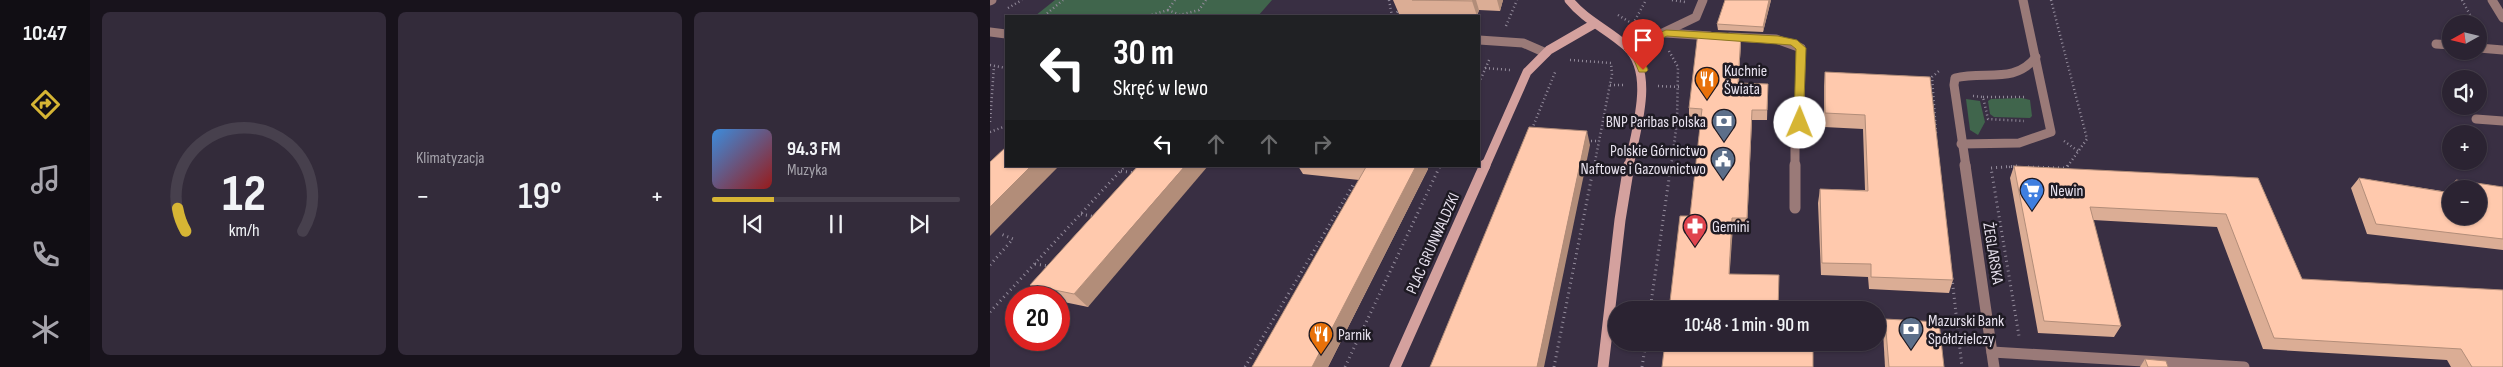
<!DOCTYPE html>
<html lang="pl">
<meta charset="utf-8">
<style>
body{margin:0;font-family:"Sofia Sans Condensed",sans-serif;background:#332b3a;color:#f1f3f6;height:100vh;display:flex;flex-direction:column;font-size:19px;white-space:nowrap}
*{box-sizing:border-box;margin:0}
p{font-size:16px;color:#a6a4ac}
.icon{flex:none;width:28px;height:28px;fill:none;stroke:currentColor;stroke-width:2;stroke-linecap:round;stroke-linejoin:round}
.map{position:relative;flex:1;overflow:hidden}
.side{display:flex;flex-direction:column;gap:12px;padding:12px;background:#18131c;width:900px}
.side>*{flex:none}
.guide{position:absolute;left:15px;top:15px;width:475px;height:152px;border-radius:0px;box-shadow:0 1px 4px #0004,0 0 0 1px #47404d;background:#202124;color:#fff;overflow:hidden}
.needle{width:32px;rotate:262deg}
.tools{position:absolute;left:1452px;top:15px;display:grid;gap:10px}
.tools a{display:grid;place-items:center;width:45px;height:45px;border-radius:50%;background:#2b2332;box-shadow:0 1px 4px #0004,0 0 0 1px #47404d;font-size:25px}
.speed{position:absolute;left:15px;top:286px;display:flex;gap:10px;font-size:25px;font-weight:700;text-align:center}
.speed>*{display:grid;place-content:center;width:65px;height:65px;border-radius:50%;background:#2b2332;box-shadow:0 1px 4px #0004,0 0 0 1px #47404d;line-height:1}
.speed .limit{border:8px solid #d22;background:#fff;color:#111}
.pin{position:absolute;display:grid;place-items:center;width:42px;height:42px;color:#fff;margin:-51px -21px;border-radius:50% 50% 50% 0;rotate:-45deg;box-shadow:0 0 5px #0007}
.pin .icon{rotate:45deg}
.me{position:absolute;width:55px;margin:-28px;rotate:1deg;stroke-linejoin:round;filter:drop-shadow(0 0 4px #0008)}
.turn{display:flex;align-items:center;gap:18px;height:105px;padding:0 25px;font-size:22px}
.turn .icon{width:65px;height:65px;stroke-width:2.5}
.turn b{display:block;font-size:35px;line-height:42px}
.lanes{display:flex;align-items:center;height:48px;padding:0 25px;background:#0003;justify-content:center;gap:25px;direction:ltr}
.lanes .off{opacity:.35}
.big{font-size:38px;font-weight:600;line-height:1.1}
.side .tile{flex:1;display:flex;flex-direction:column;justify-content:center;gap:8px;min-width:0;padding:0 18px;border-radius:8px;background:#332b3a}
.side .dial{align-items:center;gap:0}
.dial svg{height:130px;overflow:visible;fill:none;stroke:#47404d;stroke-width:7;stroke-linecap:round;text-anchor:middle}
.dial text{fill:#f1f3f6;stroke:none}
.song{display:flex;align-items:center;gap:15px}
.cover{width:60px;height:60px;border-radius:8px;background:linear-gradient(135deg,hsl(210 70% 55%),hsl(0 70% 35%))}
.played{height:5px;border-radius:2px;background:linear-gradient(90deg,#d6b534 25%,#47404d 25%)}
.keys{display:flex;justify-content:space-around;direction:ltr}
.heat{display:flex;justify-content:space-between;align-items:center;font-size:28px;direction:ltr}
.side .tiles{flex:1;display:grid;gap:12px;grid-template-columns:repeat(3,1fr)}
.trip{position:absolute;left:618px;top:301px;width:278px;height:50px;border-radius:25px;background:#2b2332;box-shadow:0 1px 4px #0004,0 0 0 1px #47404d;font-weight:600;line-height:50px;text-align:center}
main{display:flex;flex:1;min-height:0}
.dock{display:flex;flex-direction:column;width:90px;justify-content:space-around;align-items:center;background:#110e14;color:#a6a4ac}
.dock .icon{width:35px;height:35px}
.dock .active{color:#d6b534}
.dock b{font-size:22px;color:#f1f3f6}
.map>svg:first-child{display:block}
</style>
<main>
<nav class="dock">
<b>10:47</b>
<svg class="icon active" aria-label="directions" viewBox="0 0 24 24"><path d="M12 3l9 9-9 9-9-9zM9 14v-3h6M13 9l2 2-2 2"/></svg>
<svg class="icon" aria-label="music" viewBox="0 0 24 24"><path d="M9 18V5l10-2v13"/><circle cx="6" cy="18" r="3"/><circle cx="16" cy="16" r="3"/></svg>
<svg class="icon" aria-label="phone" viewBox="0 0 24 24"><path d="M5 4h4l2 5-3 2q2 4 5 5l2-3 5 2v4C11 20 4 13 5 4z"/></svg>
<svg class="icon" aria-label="climate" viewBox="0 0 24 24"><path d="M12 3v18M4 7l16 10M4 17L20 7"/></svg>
</nav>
<section class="side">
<div class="tiles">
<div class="tile dial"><svg viewBox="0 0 100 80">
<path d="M14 69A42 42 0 1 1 86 69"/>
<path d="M14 69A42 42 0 0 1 9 55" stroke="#d6b534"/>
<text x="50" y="56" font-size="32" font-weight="700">12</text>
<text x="50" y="72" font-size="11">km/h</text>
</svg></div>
<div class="tile"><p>Klimatyzacja</p>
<div class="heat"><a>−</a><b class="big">19°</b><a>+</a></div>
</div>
<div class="tile">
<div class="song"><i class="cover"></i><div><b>94.3 FM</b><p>Muzyka</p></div></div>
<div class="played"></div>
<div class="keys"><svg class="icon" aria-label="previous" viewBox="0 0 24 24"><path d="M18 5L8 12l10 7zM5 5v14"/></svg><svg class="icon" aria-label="pause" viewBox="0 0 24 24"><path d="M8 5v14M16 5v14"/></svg><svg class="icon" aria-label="next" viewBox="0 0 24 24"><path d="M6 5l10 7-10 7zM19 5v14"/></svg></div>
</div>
</div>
</section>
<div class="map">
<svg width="1513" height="367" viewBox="0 0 1513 367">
<rect width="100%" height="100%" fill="#392f43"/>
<g fill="#40654c">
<polygon points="65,0 282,0 268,16 45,16"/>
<polygon points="1032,98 1040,100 1042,116 1040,118 1004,117 1000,114 998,101 1001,99"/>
<polygon points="976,99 990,101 995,122 988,135 980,130"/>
</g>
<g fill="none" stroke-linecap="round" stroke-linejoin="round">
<g stroke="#938b9b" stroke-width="2.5" stroke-dasharray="1 3" stroke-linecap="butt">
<polyline points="185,0 178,10 190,15 209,10 216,0"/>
<polyline points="399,0 402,16"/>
<polyline points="682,0 695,2"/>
<polyline points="1061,0 1097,139 1077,167"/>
<polyline points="1472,0 1485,24"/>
<polyline points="18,8 32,0"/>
<polyline points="628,15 646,26"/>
<polyline points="54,16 73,0"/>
<polyline points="158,16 178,10"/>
<polyline points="405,16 414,0"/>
<polyline points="643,24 656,0"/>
<polyline points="516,26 527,0"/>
<polyline points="679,51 688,67 687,122 681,167"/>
<polyline points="580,60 621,63 622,74 604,167"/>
<polyline points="0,65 16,68"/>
<polyline points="495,68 520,70"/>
<polyline points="489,83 500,58"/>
<polyline points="620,85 635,85"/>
<polyline points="668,86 689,87"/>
<polyline points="983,96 993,97 998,119 1034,121"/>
<polyline points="993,97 1037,97"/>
<polyline points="0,122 4,66"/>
<polyline points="542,129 566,70"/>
<polyline points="0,132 16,126"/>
<polyline points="946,133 942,77 949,71"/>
<polyline points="597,141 609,141"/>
<polyline points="1074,141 1088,151"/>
<polyline points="1019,167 1027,166"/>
</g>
<g stroke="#938b9b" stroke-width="3" stroke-dasharray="1 4" stroke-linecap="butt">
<polyline points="1027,166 1001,168 1029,336"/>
<polyline points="1038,167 1076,168 1078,165"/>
<polyline points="131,171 145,173"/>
<polyline points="91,214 106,217"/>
<polyline points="45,264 59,266"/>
<polyline points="0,265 23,239 11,234"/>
<polyline points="962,278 972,367"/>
<polyline points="660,310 681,165"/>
<polyline points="0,312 135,166"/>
<polyline points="255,367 363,185"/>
<polyline points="355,367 450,166"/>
<polyline points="564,367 604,165"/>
<polyline points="652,367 656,342"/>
</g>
<g stroke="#9a7a78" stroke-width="9">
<polyline points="0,32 16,34"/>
<polyline points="676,33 720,36"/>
<polyline points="740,37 786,39 811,48 810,123 805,141 805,167"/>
<polyline points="489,40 533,43 556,53"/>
<polyline points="1446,44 1461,45"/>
<polyline points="1489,48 1513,50"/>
<polyline points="639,49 706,17 713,0"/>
<polyline points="1486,119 1513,121"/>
</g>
<g stroke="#9a7a78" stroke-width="11">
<polyline points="805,165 805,208"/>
<polyline points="1002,352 1254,367"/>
</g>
<g stroke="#9a7a78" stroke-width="9">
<polyline points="1502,0 1513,18"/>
<polyline points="0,1 2,0"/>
<polyline points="971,144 1029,143 1061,132 1033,0"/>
<path d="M 976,167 L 964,85 L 965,78 C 995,70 1024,85 1046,57"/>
</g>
<polyline stroke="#9a7a78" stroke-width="11" points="975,165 1004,367"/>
<g stroke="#d4a19e" stroke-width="9">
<path d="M 579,0 C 595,20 617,29 636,46 C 666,73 645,131 639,167"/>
<polyline points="495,167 537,72 559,50 604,24"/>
</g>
<g stroke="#d4a19e" stroke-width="11">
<polyline points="405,367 495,165"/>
<polyline points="613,367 630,220 639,165"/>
</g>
</g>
<g fill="#dbad95" fill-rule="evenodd">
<polygon points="403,0 513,0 510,11 489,10 487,16 409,14"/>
<polygon points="781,0 773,32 728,30 727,24"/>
<polygon points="751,34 749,83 778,84 777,120 762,120 757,227 743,227 679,310 700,216 711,118 699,118 699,108"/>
<polygon points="835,72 940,77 963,280 959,293 879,289 878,277 831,275 828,203 830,189 875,190 873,129 834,127 834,86"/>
<polygon points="148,166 98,307 69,301 69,298 54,298 40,285"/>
<polygon points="308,166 437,166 438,169 338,367 262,367 369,180 313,174"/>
<polygon points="1024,166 1268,178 1312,279 1513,367 1461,367 1457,360 1273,349 1227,227 1103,220 1131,326 1124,337 1048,333 1020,178"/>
<path d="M 1369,178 L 1458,192 L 1456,190 L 1466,180 L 1513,187 L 1513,250 L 1377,234 L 1361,188 ZM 1461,189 L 1489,189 L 1461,216 Z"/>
<polygon points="895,319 954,367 895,367 893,331"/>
<polygon points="1155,359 1178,367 1150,367"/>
</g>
<g fill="#b28d79">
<polygon points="483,0 486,0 489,10 487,16 482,1"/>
<polygon points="507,0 513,0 510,11"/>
<polygon points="779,0 781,0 773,32 773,27"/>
<polygon points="751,34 751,43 748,92 748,83"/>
<polygon points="597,131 600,145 554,367 547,367"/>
<polygon points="41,166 69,166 0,236 0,207"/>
<polygon points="195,166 218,166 98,307 84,294"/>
<polygon points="426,166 437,166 438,169 338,367 322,367"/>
<polygon points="742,218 743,227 739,283 739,274"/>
</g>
<g fill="#ffc9ad" stroke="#b28d79">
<polygon points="422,0 483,0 482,1"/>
<polygon points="735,0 779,0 773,27 727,24"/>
<polygon points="708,32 751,34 748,83 778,84 777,110 762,110 757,218 742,218 739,274 789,275 788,310 679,310 690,216 700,216 712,109 699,108"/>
<polygon points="835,72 940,77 963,280 881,277 881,264 832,263 830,189 878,191 875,115 835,113"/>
<polygon points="539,127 597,131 547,367 440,367"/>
<polygon points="16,147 16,166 41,166 0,207 0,162"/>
<polygon points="148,166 195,166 84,294 40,285"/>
<polygon points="366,166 426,166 322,367 262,367 376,167"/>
<polygon points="1024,166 1268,178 1312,279 1513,290 1513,367 1482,367 1471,349 1284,338 1236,214 1100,207 1131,326 1054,321"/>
<polygon points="1369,178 1461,193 1461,216 1489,216 1489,189 1470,189 1466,180 1513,187 1513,239 1386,224"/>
<polygon points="895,319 949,322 954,367 899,367"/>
<polygon points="675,342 823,342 823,367 672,367"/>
<polygon points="1155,359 1176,361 1178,367 1158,367"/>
</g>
<polygon fill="#d6b534" stroke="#8b7622" points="676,30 788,36 807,40 816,48 813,126 806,126 804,123 806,49 801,45 677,36 646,50 653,58 658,70 656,72 649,72 644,60 634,49 636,47"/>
<defs>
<g id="restaurant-pin" transform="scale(1.25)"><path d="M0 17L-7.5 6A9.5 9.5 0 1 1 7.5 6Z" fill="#e8710a" stroke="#1e1a23"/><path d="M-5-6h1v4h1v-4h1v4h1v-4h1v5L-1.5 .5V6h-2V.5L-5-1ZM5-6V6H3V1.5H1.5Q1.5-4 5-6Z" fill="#fff"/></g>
<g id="bank-pin" transform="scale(1.25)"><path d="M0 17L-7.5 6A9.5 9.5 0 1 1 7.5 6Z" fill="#5c6f8a" stroke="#1e1a23"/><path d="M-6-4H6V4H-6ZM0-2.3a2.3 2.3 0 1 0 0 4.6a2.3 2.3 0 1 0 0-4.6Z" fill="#fff"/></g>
<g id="civic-pin" transform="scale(1.25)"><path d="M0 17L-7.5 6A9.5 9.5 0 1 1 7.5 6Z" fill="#5c6f8a" stroke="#1e1a23"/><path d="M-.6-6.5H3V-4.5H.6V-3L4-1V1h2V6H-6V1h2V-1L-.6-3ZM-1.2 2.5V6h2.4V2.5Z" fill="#fff"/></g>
<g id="supermarket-pin" transform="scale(1.25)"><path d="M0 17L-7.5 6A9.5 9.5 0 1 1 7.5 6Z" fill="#3f7fe0" stroke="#1e1a23"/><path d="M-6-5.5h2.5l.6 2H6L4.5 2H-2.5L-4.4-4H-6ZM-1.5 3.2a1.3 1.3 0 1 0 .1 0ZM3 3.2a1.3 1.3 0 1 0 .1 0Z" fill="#fff"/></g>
<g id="pharmacy-pin" transform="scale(1.25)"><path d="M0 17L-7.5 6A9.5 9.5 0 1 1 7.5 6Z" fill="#e0444e" stroke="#1e1a23"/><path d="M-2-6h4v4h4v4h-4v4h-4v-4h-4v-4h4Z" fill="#fff"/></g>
</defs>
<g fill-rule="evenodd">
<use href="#restaurant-pin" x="717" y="79"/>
<use href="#bank-pin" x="734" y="121"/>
<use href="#civic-pin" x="733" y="159"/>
<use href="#supermarket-pin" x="1042" y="190"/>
<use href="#pharmacy-pin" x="705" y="226"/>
<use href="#bank-pin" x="921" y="329"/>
<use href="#restaurant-pin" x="331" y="334"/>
</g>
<g text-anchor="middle" stroke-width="5" stroke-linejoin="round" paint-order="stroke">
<g font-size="16" fill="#e7e1ee" stroke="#1e1a23" text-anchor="start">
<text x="734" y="76">Kuchnie<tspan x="734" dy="18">Świata</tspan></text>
<text x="716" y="127" text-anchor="end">BNP Paribas Polska</text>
<text x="716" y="156" text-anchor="end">Polskie Górnictwo<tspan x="716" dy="18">Naftowe i Gazownictwo</tspan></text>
<text x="1060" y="196">Newin</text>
<text x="722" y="232">Gemini</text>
<text x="938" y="326">Mazurski Bank<tspan x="938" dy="18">Spółdzielczy</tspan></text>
<text x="348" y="340">Parnik</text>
</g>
<g font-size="16" fill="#e7e1ee" stroke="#1e1a23">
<text transform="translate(442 243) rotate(-66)" y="6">PLAC GRUNWALDZKI</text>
<text transform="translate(1004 253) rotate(81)" y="6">ŻEGLARSKA</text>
</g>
</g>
</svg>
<div class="tools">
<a><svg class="needle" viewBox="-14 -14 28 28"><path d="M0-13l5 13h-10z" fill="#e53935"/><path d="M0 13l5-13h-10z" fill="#a6a4ac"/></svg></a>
<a><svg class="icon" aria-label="sound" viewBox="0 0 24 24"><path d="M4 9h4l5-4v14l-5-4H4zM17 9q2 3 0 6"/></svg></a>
<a>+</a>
<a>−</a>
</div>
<div class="speed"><div class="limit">20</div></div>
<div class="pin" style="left:653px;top:70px;background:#d93025"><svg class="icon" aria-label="arrive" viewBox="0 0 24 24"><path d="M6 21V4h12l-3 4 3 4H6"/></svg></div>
<svg class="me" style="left:810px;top:123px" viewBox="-20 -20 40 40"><circle r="19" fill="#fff"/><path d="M0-13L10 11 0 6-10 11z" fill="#d6b534"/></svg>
<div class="trip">10:48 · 1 min · 90 m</div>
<div class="guide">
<div class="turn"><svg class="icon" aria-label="left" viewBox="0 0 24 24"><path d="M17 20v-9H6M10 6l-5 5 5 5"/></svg><div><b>30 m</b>Skręć w lewo</div></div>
<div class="lanes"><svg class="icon" aria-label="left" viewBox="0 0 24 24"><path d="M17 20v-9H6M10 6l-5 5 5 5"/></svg><svg class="icon off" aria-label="ahead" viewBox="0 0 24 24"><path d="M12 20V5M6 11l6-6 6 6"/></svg><svg class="icon off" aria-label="ahead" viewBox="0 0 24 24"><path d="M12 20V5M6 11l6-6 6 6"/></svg><svg class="icon off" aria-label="right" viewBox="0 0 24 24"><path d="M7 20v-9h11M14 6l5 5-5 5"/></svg></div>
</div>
</div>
</main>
